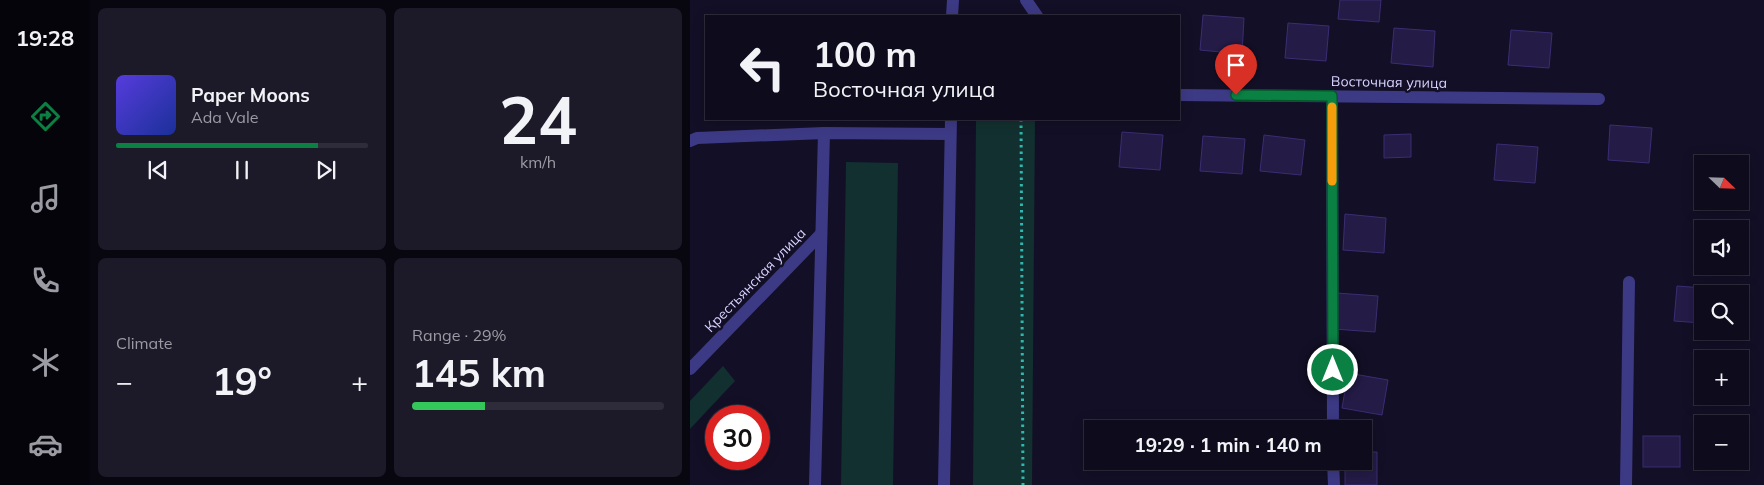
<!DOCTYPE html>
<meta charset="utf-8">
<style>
body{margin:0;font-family:Mulish,sans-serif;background:#1c1929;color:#f1f3f6;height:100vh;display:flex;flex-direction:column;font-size:19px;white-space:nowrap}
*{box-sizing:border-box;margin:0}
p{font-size:16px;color:#9b9ba3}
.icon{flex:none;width:28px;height:28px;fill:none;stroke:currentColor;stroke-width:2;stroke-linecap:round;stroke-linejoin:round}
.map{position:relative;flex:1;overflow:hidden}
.sheet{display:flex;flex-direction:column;gap:8px;padding:8px;background:#08060f;width:600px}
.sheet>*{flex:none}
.guide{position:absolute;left:15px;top:15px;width:475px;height:105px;border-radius:0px;box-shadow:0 2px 12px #0003,0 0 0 1px #2e2b3b;background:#0e0b1c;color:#f1f3f6;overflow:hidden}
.needle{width:32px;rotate:113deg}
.controls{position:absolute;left:1004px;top:155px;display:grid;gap:10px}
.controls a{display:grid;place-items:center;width:55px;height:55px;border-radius:0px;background:#0e0b1c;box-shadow:0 2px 12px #0003,0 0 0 1px #2e2b3b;font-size:25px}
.speed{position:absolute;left:15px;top:405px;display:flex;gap:10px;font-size:25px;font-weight:700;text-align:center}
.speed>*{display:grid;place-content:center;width:65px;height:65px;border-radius:50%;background:#0e0b1c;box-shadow:0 2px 12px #0003,0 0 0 1px #2e2b3b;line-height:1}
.speed .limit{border:8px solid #d22;background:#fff;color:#111}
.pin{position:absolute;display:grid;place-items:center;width:42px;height:42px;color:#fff;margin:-51px -21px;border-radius:50% 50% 50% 0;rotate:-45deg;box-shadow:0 0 5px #0007}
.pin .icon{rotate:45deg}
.me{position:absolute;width:55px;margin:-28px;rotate:0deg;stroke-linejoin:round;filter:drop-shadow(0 0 4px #0008)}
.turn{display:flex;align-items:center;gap:18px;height:105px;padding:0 25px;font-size:22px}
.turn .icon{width:65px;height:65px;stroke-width:2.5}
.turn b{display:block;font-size:35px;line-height:42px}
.big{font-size:38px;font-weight:700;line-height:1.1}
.sheet .tile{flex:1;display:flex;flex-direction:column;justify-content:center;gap:8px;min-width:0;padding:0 18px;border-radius:8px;background:#1c1929}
.sheet .dial{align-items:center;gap:0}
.dial b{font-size:65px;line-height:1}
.song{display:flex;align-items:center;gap:15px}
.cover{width:60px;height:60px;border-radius:8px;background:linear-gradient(135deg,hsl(250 70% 55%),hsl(230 70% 35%))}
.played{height:5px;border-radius:2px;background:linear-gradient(90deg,#0b8043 80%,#2e2b3b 80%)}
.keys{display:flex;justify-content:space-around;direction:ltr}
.heat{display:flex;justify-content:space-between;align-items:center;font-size:28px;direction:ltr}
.charge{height:8px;border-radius:4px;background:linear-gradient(90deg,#34c759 29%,#2e2b3b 0)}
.sheet .tiles{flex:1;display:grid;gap:8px;grid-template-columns:repeat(2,1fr)}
.trip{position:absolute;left:394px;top:420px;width:288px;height:50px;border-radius:0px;background:#0e0b1c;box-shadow:0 2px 12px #0003,0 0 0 1px #2e2b3b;font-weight:700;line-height:50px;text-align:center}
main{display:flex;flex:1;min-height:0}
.menu{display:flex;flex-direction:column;width:90px;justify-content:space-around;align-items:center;background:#06040b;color:#9b9ba3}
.menu .icon{width:35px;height:35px}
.menu .on{color:#0b8043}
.menu b{font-size:22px;color:#f1f3f6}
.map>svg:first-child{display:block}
</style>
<main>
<nav class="menu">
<b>19:28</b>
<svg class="icon on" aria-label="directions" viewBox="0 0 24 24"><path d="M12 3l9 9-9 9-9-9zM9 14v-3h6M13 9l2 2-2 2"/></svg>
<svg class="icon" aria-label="music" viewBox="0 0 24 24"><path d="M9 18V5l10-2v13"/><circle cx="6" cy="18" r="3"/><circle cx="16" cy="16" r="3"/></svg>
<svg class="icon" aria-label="phone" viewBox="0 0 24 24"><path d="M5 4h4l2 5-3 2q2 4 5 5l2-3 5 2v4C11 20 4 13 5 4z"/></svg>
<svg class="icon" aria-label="climate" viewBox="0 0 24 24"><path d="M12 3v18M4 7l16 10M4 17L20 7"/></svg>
<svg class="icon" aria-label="car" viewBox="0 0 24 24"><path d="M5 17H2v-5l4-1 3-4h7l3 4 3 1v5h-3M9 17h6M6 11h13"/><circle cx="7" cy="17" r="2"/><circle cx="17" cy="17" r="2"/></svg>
</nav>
<section class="sheet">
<div class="tiles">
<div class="tile">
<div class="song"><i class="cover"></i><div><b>Paper Moons</b><p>Ada Vale</p></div></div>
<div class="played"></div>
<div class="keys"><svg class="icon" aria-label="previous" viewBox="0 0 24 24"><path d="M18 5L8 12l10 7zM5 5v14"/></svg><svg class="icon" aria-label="pause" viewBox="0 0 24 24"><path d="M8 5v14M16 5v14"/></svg><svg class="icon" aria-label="next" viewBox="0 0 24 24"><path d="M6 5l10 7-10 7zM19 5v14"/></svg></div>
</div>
<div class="tile dial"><b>24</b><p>km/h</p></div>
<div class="tile"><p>Climate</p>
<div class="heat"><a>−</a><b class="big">19°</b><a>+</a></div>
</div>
<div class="tile"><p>Range · 29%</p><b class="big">145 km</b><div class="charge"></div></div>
</div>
</section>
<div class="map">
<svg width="1074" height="485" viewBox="0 0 1074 485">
<rect width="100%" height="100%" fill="#130f26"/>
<g fill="#12302f">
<polygon points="286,119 345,119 342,485 283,485"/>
<polygon points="156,162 208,163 203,485 151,485"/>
<polygon points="33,366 45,381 0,429 0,401"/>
</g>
<g fill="#241b47" stroke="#3b2d73">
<polygon points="650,0 691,0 689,22 648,19"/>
<polygon points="513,15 554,18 552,54 510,50"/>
<polygon points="598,23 639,26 636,61 595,58"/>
<polygon points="704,28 745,31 743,67 701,63"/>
<polygon points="821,30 862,33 859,68 818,65"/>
<polygon points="920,125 962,128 959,163 918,160"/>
<polygon points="432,132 473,135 470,170 429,167"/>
<polygon points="721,134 721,157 694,158 694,135"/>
<polygon points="574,135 615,140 611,175 570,171"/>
<polygon points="513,136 555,139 552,174 510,171"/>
<polygon points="807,144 848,147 845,183 804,180"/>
<polygon points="655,214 696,218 694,253 653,250"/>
<polygon points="987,286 1028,289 1028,294 1012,294 1012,323 984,321"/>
<polygon points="647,293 688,296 685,332 644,329"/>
<polygon points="658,373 698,380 692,415 652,408"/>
<rect x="953" y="436" width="37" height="31"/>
<polygon points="672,452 687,452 687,485 655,485 655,461 672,461"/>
</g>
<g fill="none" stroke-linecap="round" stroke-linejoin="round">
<polyline stroke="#2fb8b0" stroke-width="3" stroke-dasharray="2.5 4" stroke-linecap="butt" points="331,119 333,485"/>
<g stroke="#3d3a85" stroke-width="12">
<polyline points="336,0 347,16"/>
<polyline points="489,95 909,99"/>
<polyline points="642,96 643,429"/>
<polyline points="0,141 7,138 134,133 260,134"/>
<polyline points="0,369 131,234"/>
<polyline points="643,461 644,485"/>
<polyline points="125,485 134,133"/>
<polyline points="936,485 939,282"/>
</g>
<g stroke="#3d3a85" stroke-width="12">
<polyline points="262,16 263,0"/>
<polyline points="254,485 261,119"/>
</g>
</g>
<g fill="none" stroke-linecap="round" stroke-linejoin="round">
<g stroke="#07532c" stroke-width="12">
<polyline id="route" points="546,95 642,96 643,370"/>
</g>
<use href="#route" stroke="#0b8043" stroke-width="9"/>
<polyline stroke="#f59e0b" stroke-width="9" points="642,107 642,181"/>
</g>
<g text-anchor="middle" stroke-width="5" stroke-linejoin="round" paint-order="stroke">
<g font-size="14" fill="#d9d4ff" stroke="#130f26">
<text transform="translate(699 82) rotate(1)" y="5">Восточная улица</text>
<text transform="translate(65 280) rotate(-46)" y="5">Крестьянская улица</text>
</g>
</g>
</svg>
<div class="controls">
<a><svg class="needle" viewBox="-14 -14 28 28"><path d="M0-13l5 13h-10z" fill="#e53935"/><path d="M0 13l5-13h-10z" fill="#9b9ba3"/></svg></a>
<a><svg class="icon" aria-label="sound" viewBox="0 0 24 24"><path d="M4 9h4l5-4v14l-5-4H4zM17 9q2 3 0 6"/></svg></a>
<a><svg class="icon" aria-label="search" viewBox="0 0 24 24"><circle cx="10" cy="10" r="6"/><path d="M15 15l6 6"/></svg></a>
<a>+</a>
<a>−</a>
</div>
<div class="speed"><div class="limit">30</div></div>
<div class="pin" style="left:546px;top:95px;background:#d93025"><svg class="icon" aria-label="arrive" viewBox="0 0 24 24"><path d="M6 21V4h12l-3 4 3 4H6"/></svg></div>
<svg class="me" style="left:643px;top:370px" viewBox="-20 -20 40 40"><circle r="17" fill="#0b8043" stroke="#fff" stroke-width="3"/><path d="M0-11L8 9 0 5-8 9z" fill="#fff"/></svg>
<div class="trip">19:29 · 1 min · 140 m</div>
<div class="guide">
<div class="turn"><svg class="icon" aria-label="left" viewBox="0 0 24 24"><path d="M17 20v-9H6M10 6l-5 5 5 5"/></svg><div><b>100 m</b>Восточная улица</div></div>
</div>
</div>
</main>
